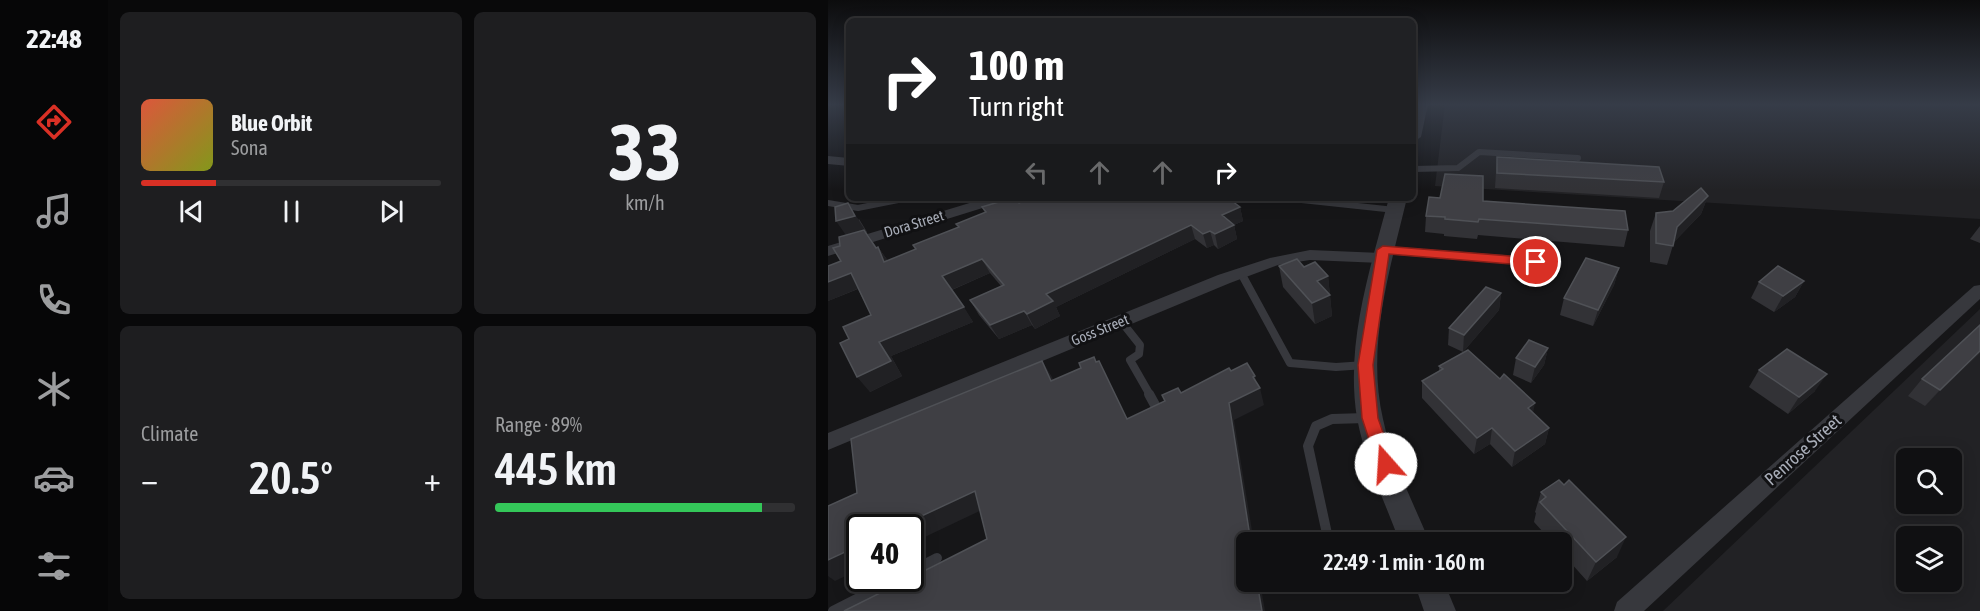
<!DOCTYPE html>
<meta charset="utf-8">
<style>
body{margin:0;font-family:"Asap Condensed",sans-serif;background:#1e1e20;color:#f1f3f6;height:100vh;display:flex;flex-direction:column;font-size:22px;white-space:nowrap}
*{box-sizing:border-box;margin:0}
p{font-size:20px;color:#9c9d9f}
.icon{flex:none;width:33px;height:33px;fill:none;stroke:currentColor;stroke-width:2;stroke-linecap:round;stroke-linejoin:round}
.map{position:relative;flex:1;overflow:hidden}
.sheet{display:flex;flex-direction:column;gap:12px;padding:12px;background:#09090a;width:720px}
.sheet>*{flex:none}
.top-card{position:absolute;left:18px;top:18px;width:570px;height:183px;border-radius:9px;box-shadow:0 3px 15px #0003,0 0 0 2px #303032;background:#202124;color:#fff;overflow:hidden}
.controls{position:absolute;left:1068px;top:448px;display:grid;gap:12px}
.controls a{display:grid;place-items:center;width:66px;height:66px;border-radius:9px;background:#101012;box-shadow:0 3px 15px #0003,0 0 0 2px #303032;font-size:30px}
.speed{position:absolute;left:18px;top:514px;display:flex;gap:12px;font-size:30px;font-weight:700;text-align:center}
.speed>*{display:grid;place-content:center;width:78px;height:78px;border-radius:50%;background:#101012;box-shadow:0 3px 15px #0003,0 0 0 2px #303032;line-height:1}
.speed .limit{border:3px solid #111;border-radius:9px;background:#fff;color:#111}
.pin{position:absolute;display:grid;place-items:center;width:51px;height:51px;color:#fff;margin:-26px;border:3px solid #fff;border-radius:50%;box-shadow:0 2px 6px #0007}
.me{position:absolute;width:66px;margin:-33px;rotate:341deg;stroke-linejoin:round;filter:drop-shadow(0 0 4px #0008)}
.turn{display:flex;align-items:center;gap:21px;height:126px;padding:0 24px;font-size:27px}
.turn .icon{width:78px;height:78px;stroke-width:2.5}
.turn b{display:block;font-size:42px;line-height:51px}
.lanes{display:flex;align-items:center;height:57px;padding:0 24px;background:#0003;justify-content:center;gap:30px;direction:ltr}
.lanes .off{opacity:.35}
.big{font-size:45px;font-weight:600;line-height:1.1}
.sheet .tile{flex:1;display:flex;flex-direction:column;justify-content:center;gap:9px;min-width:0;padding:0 21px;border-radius:9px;background:#1e1e20}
.sheet .dial{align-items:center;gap:0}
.dial b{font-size:78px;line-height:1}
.song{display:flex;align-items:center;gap:18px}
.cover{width:72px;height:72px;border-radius:9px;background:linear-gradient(135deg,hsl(10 70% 55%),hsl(70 70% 35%))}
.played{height:6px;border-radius:3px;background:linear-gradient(90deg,#d93025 25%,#303032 25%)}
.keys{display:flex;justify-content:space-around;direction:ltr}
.heat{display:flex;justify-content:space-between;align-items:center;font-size:33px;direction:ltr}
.charge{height:9px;border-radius:4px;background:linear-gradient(90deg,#34c759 89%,#303032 0)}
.sheet .tiles{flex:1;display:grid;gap:12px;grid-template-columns:repeat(2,1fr)}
.trip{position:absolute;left:408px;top:532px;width:336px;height:60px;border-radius:9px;background:#101012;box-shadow:0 3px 15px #0003,0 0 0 2px #303032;font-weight:600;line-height:60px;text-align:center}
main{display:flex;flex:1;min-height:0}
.tab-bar{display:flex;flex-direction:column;width:108px;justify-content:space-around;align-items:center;background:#060607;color:#9c9d9f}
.tab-bar .icon{width:42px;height:42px}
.tab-bar .active{color:#d93025}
.tab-bar b{font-size:27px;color:#f1f3f6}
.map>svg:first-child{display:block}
</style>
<main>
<nav class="tab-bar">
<b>22:48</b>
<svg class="icon active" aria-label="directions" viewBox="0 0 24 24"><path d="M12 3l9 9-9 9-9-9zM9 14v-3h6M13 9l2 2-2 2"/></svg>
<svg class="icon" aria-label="music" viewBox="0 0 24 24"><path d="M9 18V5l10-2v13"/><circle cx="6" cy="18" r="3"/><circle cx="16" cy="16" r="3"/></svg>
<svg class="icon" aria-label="phone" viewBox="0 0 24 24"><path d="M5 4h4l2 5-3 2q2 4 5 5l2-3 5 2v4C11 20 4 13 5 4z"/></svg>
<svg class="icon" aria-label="climate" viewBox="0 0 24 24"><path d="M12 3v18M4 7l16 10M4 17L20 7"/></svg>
<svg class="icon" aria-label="car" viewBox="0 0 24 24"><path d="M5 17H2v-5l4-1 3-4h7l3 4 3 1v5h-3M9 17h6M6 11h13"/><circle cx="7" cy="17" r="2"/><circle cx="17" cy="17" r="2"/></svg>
<svg class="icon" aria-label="filters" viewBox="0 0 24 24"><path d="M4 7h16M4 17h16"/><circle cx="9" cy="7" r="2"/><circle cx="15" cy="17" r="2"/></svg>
</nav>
<section class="sheet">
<div class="tiles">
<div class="tile">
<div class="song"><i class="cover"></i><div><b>Blue Orbit</b><p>Sona</p></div></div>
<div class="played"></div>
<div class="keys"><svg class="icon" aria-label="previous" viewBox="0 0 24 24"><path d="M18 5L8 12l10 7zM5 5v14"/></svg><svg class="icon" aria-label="pause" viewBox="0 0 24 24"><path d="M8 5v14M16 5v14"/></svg><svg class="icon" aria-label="next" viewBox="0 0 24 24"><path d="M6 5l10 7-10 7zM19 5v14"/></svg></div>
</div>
<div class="tile dial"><b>33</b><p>km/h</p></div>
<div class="tile"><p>Climate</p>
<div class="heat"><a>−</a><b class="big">20.5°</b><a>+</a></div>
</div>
<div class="tile"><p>Range · 89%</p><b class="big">445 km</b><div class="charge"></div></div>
</div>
</section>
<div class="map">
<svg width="1152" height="611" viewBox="0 0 1152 611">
<rect width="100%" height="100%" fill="#161618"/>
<g fill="#222225" fill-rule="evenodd">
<polygon points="617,104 1152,104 1152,219 607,186"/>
<path d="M 1152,309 L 1152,611 L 835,611 ZM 1078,459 L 1124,459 L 1124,504 L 1078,504 ZM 1078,537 L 1124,537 L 1124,582 L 1078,582 Z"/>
</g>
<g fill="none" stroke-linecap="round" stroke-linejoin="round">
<g stroke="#37383d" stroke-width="6">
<polyline points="585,169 630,168 651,152 750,158"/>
<polyline points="455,198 567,210"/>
<polyline points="0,203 30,208 80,198"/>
</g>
<g stroke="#37383d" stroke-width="8">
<polyline points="555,250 730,263"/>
<polyline points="413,273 462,363 508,367 537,365"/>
<polyline points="293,321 312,345 311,354 302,360 322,395"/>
</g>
<g stroke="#37383d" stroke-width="10">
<polyline points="321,394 333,416"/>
<polyline points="501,543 480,446 488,426 504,419 538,418"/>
<polyline points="82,572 109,558"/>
<polyline points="5,611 68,579"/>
</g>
<g fill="#37383d" fill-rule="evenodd">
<polygon points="0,156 21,158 21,166 0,164"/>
<polygon points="158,198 179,198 177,201 0,256 0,246"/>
<polygon points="482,250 553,253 561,258 553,263 482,260 450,265 402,283 0,450 0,433 390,275 442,258"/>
<polygon points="1152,285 1152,299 816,611 786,611 789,602 1146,286"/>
</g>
<g fill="#37383d" fill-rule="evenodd">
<polygon points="586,104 600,104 593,137 585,142"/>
<path d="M 561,198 L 579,198 C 562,269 538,346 555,419 C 564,462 585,502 602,543 L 572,543 C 557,502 537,461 529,418 C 517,344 542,269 561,198 Z"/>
<polygon points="586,582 616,582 628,611 596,611"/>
</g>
</g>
<g fill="#323236">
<polygon points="669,157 836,182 831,198 667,188"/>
<polygon points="880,196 873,214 846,242 839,265 822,262 822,231 828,213 845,211"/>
<polygon points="655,201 800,230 796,247 650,235 649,239 616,236 616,234 597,232 598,216"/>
<polygon points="191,203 412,207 415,221 406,225 409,239 390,249 386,245 379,248 367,239 228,307 232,316 207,329 204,325 171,339 151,315 142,300 173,286 162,273 124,290 145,322 63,356 74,376 42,392 21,339 43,315 30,289 0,301 0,266 13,261 12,246 19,235 31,219 39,232 38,232 49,248 50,247 60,261 88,249 131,228 128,224 157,213 154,207"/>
<polygon points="1152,226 1152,243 1142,239"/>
<polygon points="451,266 476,267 500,276 504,316 487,324 455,287"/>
<polygon points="791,268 786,285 765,326 732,315 736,298"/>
<polygon points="976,281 967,297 946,312 923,298 931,282"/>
<polygon points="673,293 671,310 635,352 620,345 621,328"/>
<polygon points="1152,325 1152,353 1097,406 1080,396 1094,379"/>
<polygon points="720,348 716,365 703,383 685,375 688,358"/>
<polygon points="611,366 705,413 721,428 717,444 684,467 662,444 646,454 594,398 594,381 611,372"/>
<polygon points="931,370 987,391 960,414 921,387"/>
<polygon points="713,492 789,557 759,581 734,553 734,543 725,543 706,522 708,513 707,512"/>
</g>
<g fill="#212124">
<polygon points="880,196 873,214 843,245 849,227"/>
<polygon points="20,203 54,257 50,247 60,261 66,276 20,238 8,221"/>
<polygon points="412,207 415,221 406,225 409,239 390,249 387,234 394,215"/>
<polygon points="363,225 367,239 228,307 232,316 207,329 199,314 218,294"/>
<polygon points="382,231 386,245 379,248 375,234"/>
<polygon points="154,259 162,273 123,290 114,276"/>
<polygon points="791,268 786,285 765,326 770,310"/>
<polygon points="23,273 34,287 0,301 0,282"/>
<polygon points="500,276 504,316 487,324 484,303 489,281"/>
<polygon points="976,281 967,297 946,312 955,296"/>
<polygon points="673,293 671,310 635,352 636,335"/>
<polygon points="136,307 145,322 63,356 74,376 42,392 29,377 51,342"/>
<polygon points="196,311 204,325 171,339 162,325"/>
<polygon points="720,348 716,365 703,383 707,367"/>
<polygon points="1152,351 1152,353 1097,406 1112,390"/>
<polygon points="214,361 224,377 232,398 223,381"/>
<polygon points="999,374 987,391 960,414 971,397"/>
<polygon points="427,376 430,389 432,388 436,405 406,420 426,543 423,543 401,403 425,377"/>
<polygon points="707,403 704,419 700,408"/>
<polygon points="664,428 662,444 646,454 649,438"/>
<polygon points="721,428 717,444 684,467 687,451"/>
<polygon points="147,491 160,507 82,544 82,528 68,528"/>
<polygon points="798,537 789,557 759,581 768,562"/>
<polygon points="32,545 32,569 7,581 0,576 0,560"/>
<polygon points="429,582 432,582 437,611 434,611"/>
</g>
<g fill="#3f3f44" stroke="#4f5156" stroke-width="1.5">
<polygon points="669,157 831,167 836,182 669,173"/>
<polygon points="617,174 655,176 655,201 797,211 800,230 651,219 650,222 617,219 617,217 598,216 601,197 612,198"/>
<polygon points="873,188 880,196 849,227 845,246 828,243 828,213 845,211"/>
<polygon points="184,198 186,198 191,203 205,198 400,198 412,207 394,215 406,225 387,234 382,231 375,234 363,225 218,294 225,301 199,314 196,311 162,325 142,300 176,285 154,259 114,276 136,307 51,342 63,361 29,377 12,343 21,339 15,327 43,315 23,273 0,282 0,266 13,261 5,248 12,246 11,237 36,230 48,248 50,247 56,262 88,249 85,245 131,227 128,224 158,212 154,207"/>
<polygon points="20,203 27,216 8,221 7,207"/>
<polygon points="758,258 791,268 770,310 736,298"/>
<polygon points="469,259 476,267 487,262 500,276 489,281 502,295 484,303 451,266"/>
<polygon points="950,266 976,281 955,296 931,282"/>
<polygon points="658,287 673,293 636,335 621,328"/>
<polygon points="1152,325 1152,351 1112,390 1094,379"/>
<polygon points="701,340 720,348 707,367 688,358"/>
<polygon points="959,349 999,374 971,397 931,370"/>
<polygon points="640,350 672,379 676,374 707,403 700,408 721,428 687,451 664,428 649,438 594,381 615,369 611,366"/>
<polygon points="266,357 268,362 271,361 299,419 337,401 334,395 350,388 353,393 401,368 403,371 419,363 427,376 425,377 432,388 401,403 423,543 418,543 418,582 429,582 434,611 16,611 80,579 82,579 82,578 159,539 147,491 68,528 32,528 32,545 0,560 0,506 29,493 23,439 214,361 223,381 253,368 251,363"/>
<polygon points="731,480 736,485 741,480 798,537 768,562 712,502 718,497 713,492"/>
</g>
<linearGradient id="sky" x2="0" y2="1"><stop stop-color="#0c0c0d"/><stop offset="0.55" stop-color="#363c48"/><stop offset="1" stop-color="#363c48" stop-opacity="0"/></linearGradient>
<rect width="1152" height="190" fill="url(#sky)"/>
<polygon fill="#d93025" stroke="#8d1f18" stroke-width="1.5" points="555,246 708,258 714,262 708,266 561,254 545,365 550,418 566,464 564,469 558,471 551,469 549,464 534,418 530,365 549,250"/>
<g text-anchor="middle" stroke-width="6" stroke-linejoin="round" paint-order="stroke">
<g font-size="15" fill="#a8adb8" stroke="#111113">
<text transform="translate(86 224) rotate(-17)" y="5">Dora Street</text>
<text transform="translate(272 330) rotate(-22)" y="5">Goss Street</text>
</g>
<g font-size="18" fill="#a8adb8" stroke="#111113">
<text transform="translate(975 450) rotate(-42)" y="6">Penrose Street</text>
</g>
</g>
</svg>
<div class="controls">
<a><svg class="icon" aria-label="search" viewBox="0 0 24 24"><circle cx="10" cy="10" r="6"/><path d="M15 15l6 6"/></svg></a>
<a><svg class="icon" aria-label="layers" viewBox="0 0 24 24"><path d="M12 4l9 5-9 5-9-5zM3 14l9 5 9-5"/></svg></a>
</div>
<div class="speed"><div class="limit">40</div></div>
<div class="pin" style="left:708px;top:262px;background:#d93025"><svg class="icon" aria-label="arrive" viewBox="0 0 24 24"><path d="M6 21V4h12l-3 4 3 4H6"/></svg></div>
<svg class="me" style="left:558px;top:464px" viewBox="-20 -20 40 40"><circle r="19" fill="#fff"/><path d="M0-13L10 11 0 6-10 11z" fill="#d93025"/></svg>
<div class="trip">22:49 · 1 min · 160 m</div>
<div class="top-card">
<div class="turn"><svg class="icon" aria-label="right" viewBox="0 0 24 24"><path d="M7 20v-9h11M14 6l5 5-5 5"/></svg><div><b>100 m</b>Turn right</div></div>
<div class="lanes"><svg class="icon off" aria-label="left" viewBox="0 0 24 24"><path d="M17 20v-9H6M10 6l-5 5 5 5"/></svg><svg class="icon off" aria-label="ahead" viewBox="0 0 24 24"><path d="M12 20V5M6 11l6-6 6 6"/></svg><svg class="icon off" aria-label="ahead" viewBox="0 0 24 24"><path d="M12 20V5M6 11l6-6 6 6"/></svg><svg class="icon" aria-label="right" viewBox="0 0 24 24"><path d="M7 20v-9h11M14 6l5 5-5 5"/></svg></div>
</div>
</div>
</main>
